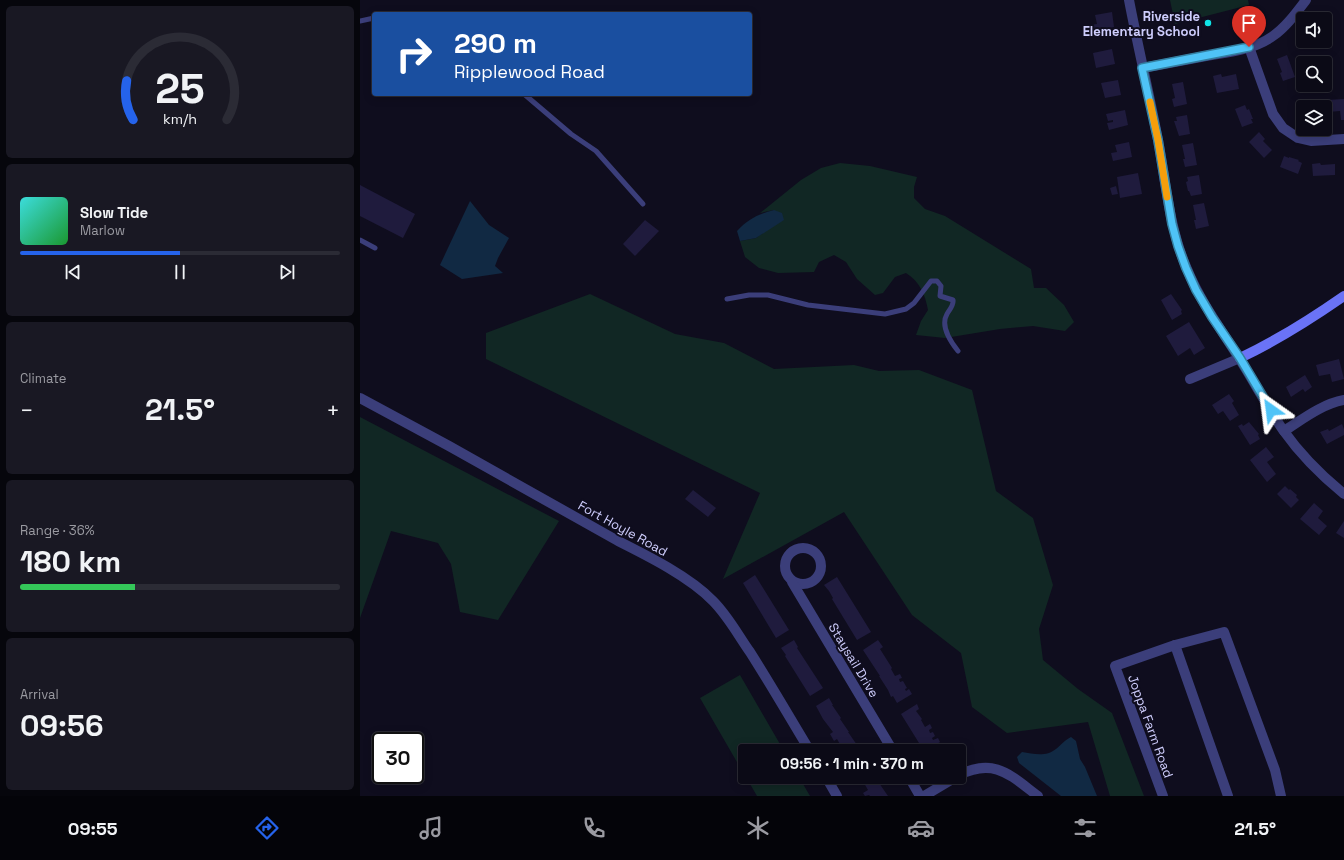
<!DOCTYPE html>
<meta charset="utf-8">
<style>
body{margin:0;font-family:"Space Grotesk",sans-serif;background:#191823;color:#f1f3f6;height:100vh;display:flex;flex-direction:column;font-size:15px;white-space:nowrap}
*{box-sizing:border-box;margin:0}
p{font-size:13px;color:#9a9aa1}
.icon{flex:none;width:22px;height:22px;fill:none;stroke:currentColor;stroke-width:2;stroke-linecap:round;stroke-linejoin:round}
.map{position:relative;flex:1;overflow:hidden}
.sheet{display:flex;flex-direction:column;gap:6px;padding:6px;background:#06060c;width:360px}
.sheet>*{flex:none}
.top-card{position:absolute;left:12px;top:12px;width:380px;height:84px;border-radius:4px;box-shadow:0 2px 10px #0003,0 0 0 1px #2b2b35;background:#1a4fa0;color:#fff;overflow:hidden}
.fabs{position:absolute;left:936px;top:12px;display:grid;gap:8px}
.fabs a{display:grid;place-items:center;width:36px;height:36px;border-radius:4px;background:#0b0a16;box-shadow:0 2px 10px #0003,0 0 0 1px #2b2b35;font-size:20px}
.speed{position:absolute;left:12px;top:732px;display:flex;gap:8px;font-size:20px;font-weight:700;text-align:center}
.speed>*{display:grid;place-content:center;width:52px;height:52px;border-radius:50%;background:#0b0a16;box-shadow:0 2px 10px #0003,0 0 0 1px #2b2b35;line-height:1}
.speed .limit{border:2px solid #111;border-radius:6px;background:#fff;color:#111}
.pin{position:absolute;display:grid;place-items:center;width:34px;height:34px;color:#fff;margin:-41px -17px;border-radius:50% 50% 50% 0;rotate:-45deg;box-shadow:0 0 4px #0007}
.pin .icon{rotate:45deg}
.me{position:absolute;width:44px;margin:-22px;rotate:329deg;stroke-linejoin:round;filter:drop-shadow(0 0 3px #0008)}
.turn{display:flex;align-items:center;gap:14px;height:84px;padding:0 16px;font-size:18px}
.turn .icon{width:52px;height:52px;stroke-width:2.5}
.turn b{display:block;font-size:28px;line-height:34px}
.big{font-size:30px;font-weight:800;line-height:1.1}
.sheet .widget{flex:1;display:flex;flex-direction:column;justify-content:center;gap:6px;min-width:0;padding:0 14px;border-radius:6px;background:#191823}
.sheet .dial{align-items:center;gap:0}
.dial svg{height:104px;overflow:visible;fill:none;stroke:#2b2b35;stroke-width:7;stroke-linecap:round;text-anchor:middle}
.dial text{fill:#f1f3f6;stroke:none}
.song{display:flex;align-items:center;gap:12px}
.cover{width:48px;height:48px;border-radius:6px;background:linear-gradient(135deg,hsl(180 70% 55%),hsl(130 70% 35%))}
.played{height:4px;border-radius:2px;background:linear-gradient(90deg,#2563eb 50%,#2b2b35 50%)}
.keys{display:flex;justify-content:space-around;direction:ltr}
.heat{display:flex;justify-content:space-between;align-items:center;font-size:22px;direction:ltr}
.charge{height:6px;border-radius:3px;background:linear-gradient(90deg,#34c759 36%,#2b2b35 0)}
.trip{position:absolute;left:378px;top:744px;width:228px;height:40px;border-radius:4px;background:#0b0a16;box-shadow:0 2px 10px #0003,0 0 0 1px #2b2b35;font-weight:800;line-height:40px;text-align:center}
.dock{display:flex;height:64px;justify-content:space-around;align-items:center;background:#040409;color:#9a9aa1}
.dock .icon{width:28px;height:28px}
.dock .active{color:#2563eb}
.dock b{font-size:18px;color:#f1f3f6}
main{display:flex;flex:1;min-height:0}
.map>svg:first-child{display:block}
</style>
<main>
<section class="sheet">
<div class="widget dial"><svg viewBox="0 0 100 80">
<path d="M14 69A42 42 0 1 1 86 69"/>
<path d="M14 69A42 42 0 0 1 9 39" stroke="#2563eb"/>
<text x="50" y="56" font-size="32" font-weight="700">25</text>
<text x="50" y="72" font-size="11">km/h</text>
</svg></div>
<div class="widget">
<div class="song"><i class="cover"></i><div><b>Slow Tide</b><p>Marlow</p></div></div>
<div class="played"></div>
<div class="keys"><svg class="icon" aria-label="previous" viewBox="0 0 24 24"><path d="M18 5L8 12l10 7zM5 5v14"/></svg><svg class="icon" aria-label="pause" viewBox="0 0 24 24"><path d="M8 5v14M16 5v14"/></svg><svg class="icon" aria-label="next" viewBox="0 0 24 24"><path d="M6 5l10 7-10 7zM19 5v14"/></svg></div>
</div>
<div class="widget"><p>Climate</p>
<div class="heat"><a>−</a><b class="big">21.5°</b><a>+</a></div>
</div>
<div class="widget"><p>Range · 36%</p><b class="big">180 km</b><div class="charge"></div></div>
<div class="widget"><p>Arrival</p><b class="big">09:56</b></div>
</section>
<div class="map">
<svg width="984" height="796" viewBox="0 0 984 796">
<rect width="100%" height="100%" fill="#0f0d1e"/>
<g fill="#112724">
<polygon points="810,0 888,0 889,5 815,24"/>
<path d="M 480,163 L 510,166 L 557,177 L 554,187 L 554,198 L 565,209 L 585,216 L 671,269 L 674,288 L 686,288 L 704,305 L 714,322 L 705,331 L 673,326 L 640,329 L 585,338 L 556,335 L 561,321 L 568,310 C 565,294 560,282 546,273 L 535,277 L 523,293 L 515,295 L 497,279 L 486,262 L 474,255 L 459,262 L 454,272 L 418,273 L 399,268 L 385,257 L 380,241 L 396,238 L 408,229 L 414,210 L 400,213 L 441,180 L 461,168 Z"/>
<polygon points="230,294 315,334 364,343 414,369 494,365 519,371 559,370 612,390 636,491 673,518 693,585 679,629 683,660 718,689 752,713 784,796 750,796 728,722 647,733 612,707 601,653 552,615 484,512 363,579 400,493 126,359 126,333"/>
<polygon points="0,417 199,521 138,620 100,612 91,564 78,543 31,531 0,618"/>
<polygon points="380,675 424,751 385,751 385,776 340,698"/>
<polygon points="386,777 439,777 450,796 397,796"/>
</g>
<g fill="#112943">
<polygon points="110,201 129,225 149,238 138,258 135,266 143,273 102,279 80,265"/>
<path d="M 414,210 L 422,213 L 424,220 L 396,238 L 380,241 L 377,231 C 388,219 398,214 414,210 Z"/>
<path d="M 711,737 L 716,741 L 720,759 L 725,767 L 737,796 L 701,796 L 659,763 L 657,757 L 662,752 C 674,754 686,757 696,749 C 702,744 705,740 711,737 Z"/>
</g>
<g fill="#1f1b3d">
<polygon points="752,12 754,27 739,30 739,33 732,35 731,25 737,24 735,15"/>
<polygon points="965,12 973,18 970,22 962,16"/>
<polygon points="752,49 755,64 736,68 733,53"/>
<polygon points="927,55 935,77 923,81 920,73 922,72 917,59"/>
<polygon points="861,74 862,77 876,74 879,89 857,93 853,76"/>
<polygon points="758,80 761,95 745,98 741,83"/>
<polygon points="823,82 827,104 814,107 812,99 815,98 812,84"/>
<polygon points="984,99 984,120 981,120 980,111 968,112 967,100"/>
<polygon points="959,104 959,107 943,107 943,116 940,116 939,105"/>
<polygon points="885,105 887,110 889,109 893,119 891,119 893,123 882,127 875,109"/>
<polygon points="765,110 768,125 749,130 747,123 753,122 753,120 748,121 746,114"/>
<polygon points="827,115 830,134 819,136 814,121 817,121 816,117"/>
<polygon points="899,132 905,139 903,141 912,150 904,158 889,142"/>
<polygon points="769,142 772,157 753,161 751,153 757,152 755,145"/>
<polygon points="833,143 837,165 825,167 823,159 825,159 822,145"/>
<polygon points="924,156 929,158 929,157 939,160 938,161 942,163 938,174 920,167"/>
<polygon points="960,163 961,165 975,164 975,175 953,176 952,164"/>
<polygon points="778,173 782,194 760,198 757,177"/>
<polygon points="839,175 842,194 831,196 829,191 828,191 826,182 828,181 827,177"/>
<polygon points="0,185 55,214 43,238 0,216"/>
<polygon points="756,186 758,194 752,195 750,188"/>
<polygon points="844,203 849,226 836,229 834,220 836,220 833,205"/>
<polygon points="285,220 299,231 275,256 263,244"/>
<polygon points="811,294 822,310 821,311 822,314 812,320 801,300"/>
<polygon points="829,322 845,348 834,355 830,348 818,356 806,336"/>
<polygon points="979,359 984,379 972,382 970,374 959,376 956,365"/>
<polygon points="945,375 952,387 945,392 943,389 931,397 926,387"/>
<polygon points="869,394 874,401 872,403 879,415 870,421 863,411 858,414 852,405"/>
<polygon points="889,422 899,434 898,435 900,439 890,445 878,426 882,424 883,426"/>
<polygon points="982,424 984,429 984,435 967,444 960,432 968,429 969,431"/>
<polygon points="906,447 914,457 907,462 916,474 907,482 890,460"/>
<polygon points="925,486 929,490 930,489 937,495 936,497 939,500 931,508 917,494"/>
<polygon points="333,490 356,508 348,517 325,499"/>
<polygon points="954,503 963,511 958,518 967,526 959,535 940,519"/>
<polygon points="984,521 984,538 976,533"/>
<polygon points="395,575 429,630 416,638 383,583"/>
<polygon points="477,577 511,632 497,640 472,599 473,598 469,591 464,585"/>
<polygon points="434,640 438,647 437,648 463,688 450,696 425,656 426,655 421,648"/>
<polygon points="518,640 523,647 520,649 532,668 531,669 535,676 540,674 542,678 539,679 540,682 543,681 547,688 545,689 546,691 549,689 552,694 537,703 533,696 531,697 528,690 519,676 520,676 503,650"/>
<polygon points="469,698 473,705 472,705 481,718 480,719 489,732 488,732 497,745 496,746 499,751 480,751 478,748 481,746 477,739 474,741 470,734 473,732 463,719 456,706"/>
<polygon points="557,704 559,709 556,711 562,719 561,720 565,727 570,724 572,728 569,730 570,733 573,732 575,736 572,738 573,740 578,738 580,742 577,744 580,751 564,751 541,714"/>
<polygon points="495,777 516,777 520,783 519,783 528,796 510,796 509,795 505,796 503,793 508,790 504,783 502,784 501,781 497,783"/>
</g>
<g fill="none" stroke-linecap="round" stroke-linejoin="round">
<g stroke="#3b3e7a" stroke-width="5">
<polyline points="0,21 14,18"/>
<polyline points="164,94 211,134 236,151 283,204"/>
<polyline points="0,240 15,248"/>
<path d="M 367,299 L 389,295 L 408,295 L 448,305 L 525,314 L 546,309 L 554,303 L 571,281 L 577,281 L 581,286 L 580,296 L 593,300 C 594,305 590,309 587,314 C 580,326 590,341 598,351"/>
</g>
<g stroke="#3b3e7a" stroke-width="10">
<path d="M 769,0 C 778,47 789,93 798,140 C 806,183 809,228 827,269 C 842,306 867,337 887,371 C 899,391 910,411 923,430 C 940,454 962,476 984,494"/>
<polyline points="889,47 913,114 923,128 938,138 951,141 984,139"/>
<path d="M 783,68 C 804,64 825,60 846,56 C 869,52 893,50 913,36 C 926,27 936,13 946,0"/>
<polyline points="830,379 880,358"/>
<path d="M 0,398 L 89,446 L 258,541 C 288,556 330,577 353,601 C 368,616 378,635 390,652 C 411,685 430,718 450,751"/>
<path d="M 924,431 C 943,419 962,404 984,400"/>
<circle cx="443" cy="566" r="18"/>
<polyline points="432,582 533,751"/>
<polyline points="815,645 868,796"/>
<path d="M 599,775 C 635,757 651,776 678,796"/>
<polyline points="466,777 477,796"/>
<polyline points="549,777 560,796"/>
<polyline points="564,796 596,777"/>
<polyline points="803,796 755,666 815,645 864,632 915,770 921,796"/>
</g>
<path stroke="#6a73f6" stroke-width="10" d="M 880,358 C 916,341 951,319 984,296"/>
</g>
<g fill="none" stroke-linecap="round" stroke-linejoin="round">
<g stroke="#337fa1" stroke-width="10">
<polyline id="route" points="889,47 782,68 798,140 812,224 818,246 826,268 836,290 852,317 880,358 911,410"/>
</g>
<use href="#route" stroke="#4fc3f7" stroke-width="7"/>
<polyline stroke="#f59e0b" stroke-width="7" points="790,102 798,140 807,197"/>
</g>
<circle fill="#0fe3e6" stroke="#0f0d1e" stroke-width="1.5" cx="848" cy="23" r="4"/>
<g text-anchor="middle" stroke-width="4" stroke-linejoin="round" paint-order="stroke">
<g font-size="13" font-weight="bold" fill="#cecdfc" stroke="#0f0d1e" text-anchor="end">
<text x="840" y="21">Riverside<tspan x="840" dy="15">Elementary School</tspan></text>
</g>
<g font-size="13" fill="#cecdfc" stroke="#0f0d1e">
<text transform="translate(263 528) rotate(29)" y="5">Fort Hoyle Road</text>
<text transform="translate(494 660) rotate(59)" y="5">Staysail Drive</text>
<text transform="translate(791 726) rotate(70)" y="5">Joppa Farm Road</text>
</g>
</g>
</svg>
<div class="fabs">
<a><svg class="icon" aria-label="sound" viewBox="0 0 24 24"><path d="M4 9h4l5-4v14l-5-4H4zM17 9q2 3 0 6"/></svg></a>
<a><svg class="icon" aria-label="search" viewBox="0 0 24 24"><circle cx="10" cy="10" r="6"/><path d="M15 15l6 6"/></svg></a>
<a><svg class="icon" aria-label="layers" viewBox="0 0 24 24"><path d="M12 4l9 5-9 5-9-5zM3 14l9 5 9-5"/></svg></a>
</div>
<div class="speed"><div class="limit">30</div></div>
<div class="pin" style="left:889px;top:47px;background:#d93025"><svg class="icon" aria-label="arrive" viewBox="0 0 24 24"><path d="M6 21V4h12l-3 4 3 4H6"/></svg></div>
<svg class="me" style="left:911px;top:410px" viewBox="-20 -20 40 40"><path d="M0-17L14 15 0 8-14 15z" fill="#4fc3f7" stroke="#fff" stroke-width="4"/></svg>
<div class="trip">09:56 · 1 min · 370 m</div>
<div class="top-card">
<div class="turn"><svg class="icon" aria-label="right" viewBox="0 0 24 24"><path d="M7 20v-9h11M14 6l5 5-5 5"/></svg><div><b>290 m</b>Ripplewood Road</div></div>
</div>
</div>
</main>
<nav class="dock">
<b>09:55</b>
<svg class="icon active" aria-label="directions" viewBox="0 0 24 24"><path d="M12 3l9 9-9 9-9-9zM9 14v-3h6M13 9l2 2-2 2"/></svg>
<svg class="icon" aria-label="music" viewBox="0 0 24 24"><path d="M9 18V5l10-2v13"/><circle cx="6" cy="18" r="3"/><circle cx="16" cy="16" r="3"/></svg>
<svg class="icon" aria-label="phone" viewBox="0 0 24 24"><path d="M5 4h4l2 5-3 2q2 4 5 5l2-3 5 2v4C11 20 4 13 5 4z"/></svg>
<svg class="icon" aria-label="climate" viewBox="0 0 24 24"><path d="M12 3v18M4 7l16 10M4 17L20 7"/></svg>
<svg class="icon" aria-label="car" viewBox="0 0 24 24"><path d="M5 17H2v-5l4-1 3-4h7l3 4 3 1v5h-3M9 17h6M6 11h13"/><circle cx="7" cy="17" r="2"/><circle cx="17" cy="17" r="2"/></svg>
<svg class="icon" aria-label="filters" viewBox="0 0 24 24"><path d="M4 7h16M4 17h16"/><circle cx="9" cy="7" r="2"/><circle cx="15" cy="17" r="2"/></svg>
<b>21.5°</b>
</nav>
